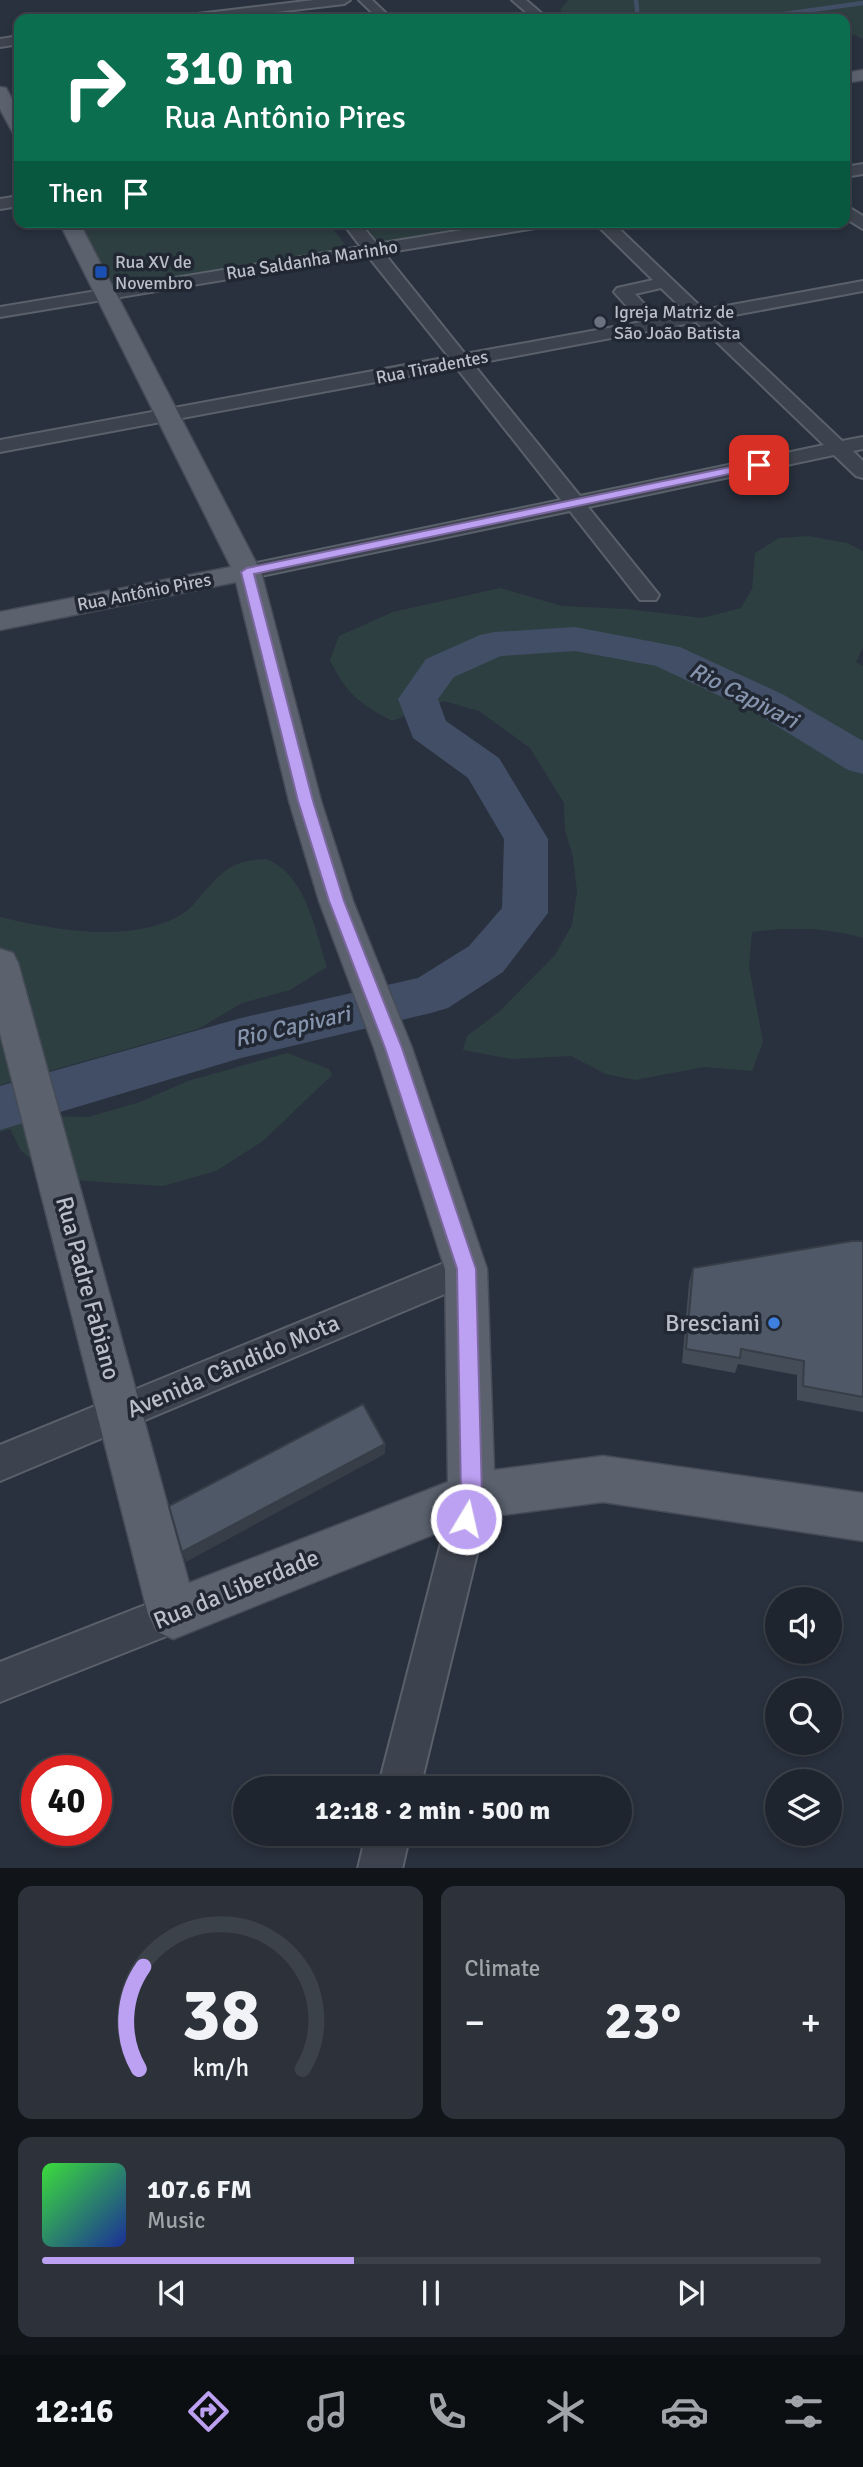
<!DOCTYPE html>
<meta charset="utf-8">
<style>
body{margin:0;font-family:Signika,sans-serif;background:#2c313a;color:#f1f3f6;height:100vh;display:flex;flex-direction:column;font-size:26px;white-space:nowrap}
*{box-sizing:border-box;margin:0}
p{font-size:23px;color:#a1a5aa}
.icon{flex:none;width:38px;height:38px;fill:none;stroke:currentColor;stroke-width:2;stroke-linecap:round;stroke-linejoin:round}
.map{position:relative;height:1868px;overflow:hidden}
.details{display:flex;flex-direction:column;gap:18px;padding:18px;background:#111419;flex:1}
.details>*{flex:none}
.guide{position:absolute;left:14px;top:14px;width:836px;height:214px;border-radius:14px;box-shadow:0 4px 10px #0003,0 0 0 2px #3c424a;background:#0b6e4f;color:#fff;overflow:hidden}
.fabs{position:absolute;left:765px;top:1587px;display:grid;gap:14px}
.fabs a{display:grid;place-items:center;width:77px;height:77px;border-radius:50%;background:#1f252e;box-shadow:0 4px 10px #0003,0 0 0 2px #3c424a;font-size:35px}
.speed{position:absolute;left:21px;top:1755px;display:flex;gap:14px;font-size:35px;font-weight:700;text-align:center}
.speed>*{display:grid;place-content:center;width:91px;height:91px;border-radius:50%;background:#1f252e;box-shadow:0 4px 10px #0003,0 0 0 2px #3c424a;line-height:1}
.speed .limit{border:10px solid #d22;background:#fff;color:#111}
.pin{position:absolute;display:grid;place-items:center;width:60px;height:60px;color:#fff;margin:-30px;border-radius:14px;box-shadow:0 4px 10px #0006}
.me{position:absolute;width:77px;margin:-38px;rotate:9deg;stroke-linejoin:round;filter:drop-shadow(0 0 5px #0008)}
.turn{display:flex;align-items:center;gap:24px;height:147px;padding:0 35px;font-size:32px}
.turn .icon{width:91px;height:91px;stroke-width:2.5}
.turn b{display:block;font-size:49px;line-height:60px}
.then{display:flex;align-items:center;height:66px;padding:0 35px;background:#0003;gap:14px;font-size:26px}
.big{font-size:52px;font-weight:800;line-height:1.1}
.details .widget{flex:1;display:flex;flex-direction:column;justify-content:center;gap:10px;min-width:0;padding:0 24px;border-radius:14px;background:#2c313a}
.details .dial{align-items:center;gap:0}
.dial svg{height:182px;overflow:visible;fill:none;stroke:#3c424a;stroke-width:7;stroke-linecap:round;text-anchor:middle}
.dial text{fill:#f1f3f6;stroke:none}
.song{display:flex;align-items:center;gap:21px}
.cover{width:84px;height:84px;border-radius:10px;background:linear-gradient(135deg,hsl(120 70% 55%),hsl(230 70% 35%))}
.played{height:7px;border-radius:4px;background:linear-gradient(90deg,#bca0f2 40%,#3c424a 40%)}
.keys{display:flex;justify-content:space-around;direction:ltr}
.heat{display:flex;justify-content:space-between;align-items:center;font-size:38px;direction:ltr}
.details .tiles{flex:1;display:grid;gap:18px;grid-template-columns:1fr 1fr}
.widget:last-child{grid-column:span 2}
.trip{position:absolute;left:233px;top:1776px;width:399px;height:70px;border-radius:35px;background:#1f252e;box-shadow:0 4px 10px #0003,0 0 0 2px #3c424a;font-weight:800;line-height:70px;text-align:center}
.tab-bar{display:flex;height:112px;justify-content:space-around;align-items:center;background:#0c0f12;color:#a1a5aa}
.tab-bar .icon{width:49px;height:49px}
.tab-bar .on{color:#bca0f2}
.tab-bar b{font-size:32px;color:#f1f3f6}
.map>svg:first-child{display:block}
</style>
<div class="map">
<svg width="863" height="1869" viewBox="0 0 863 1869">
<rect width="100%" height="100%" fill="#29313e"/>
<g fill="#2e3f41">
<polygon points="568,0 863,0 863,39 845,31 845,19 828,17 574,19 560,10"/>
<polygon points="80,222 328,222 349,250 115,289"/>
<polygon points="362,222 518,222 381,245"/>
<path d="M 808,536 L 847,543 L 863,551 L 863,647 L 856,662 L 863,666 L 863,938 C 827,927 789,927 752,932 L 749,967 L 763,1042 L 752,1071 L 704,1067 L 635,1080 L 606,1074 L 571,1056 L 512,1059 L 463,1050 L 467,1036 L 499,1012 L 555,955 L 572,925 L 577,892 L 573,857 L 565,830 L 564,803 L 530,748 L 479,711 L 444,701 L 392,721 C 358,702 348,696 330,660 L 339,636 L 393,612 L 500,588 L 562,606 L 627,609 L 702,618 L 741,608 L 752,589 L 755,553 L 779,538 Z"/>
<path d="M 266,859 C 306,874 315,930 327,967 L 290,990 L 242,1003 L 198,1029 L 0,1085 L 0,917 C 55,930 134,945 184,913 C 190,909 194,903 199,898 C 222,872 229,861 266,859 Z"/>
<polygon points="287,1053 329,1069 332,1075 263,1141 216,1171 163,1186 56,1179 21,1151 10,1129 0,1132 0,1115 88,1117 140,1102 188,1081"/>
</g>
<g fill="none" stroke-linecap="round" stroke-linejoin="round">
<g stroke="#414e65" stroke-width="4.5">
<polyline points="636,0 638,19"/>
<polyline points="748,19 863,3"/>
</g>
<polygon fill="#414e65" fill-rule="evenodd" points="575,627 680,647 784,695 863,741 863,774 848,770 756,713 656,666 575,651 501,656 454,677 438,699 446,721 499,758 548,839 548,913 503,972 448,1008 431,1013 241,1058 0,1130 0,1086 241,1018 418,978 469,946 502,908 504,839 468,778 413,738 398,699 426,659 480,635 494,632"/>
<g stroke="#5a616b" stroke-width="4">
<g id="minor">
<polygon points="314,0 350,0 344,4 218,19 183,19 189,15"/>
<polygon points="359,0 372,0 392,19 379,19"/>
<polygon points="512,0 526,0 548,19 534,19"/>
<polygon points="19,36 19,44 0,47 0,39"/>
<polygon points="863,164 863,174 845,177 845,167"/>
<polygon points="19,196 19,206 0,209 0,199"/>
<polygon points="845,205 863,216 863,229 845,218"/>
<path d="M 342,222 L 359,222 L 377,244 L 511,222 L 550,222 L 542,227 L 384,253 L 465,354 L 641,322 L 614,292 L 617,288 L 653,280 L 594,222 L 612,222 L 704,310 L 863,281 L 863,291 L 713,319 L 842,441 L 863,437 L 863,449 L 853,451 L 863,461 L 863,478 L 856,476 L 834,455 L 588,507 L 659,595 L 656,600 L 640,600 L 570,511 L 247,579 L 239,577 L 236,572 L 239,567 L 247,565 L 561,500 L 456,367 L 0,452 L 0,440 L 449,357 L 368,256 L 0,317 L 0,307 L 361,247 ZM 661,288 L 687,313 L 658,319 L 635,294 ZM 696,322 L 824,445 L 580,496 L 473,364 Z"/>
<polygon points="466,1254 478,1258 483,1269 478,1280 0,1481 0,1445"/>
<polygon points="472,1477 485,1483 491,1496 420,1788 378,1788 453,1496 459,1483"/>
<polygon points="173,1594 187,1600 193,1614 187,1628 0,1702 0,1662"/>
<polygon points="366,1834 410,1834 402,1869 358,1869"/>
</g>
</g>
<g stroke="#464c57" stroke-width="3">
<g id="major">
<polygon points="863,70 863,80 845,83 845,73"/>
<polygon points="0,87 6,88 19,112 19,134 13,133 0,109"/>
<polygon points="59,222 79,222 261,572 321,801 353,901 412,1048 487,1269 494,1470 603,1456 863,1493 863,1541 603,1502 472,1519 173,1639 156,1631 148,1614 0,1033 0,949 13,953 18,963 189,1583 448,1482 445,1269 374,1048 319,901 289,801 236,582 0,630 0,612 231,567"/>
</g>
</g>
<use href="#minor" fill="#3d434e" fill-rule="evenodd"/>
<use href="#major" fill="#5b626e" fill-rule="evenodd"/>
</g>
<polygon fill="#444c58" points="863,1241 863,1412 797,1400 797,1375 738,1364 735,1373 682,1363 689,1283 693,1268"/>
<polygon fill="#373e47" points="385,1444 385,1454 186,1562 182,1552"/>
<g fill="#4f5866" stroke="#373e47" stroke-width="2">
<polygon points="852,1241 863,1241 863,1397 803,1386 804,1361 741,1349 740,1358 686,1349 693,1268"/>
<polygon points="363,1404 385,1444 182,1552 169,1506"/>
</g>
<polygon fill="#bca0f2" stroke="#7a689d" stroke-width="2" points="759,461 763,462 763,467 254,574 313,801 344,901 402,1048 476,1269 482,1496 473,1526 466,1529 458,1526 455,1519 461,1496 457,1269 385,1048 329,901 298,801 241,572 247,568"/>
<rect fill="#1a4fb4" stroke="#212833" stroke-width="2.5" x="94" y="265" width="14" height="14" rx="3.5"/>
<circle fill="#6b7280" stroke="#212833" stroke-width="2.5" cx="600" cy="322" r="7"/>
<circle fill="#3f7fe0" stroke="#212833" stroke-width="2.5" cx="774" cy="1323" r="7"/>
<g text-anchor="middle" stroke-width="7" stroke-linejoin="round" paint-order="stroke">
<g font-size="18" fill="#b9bec8" stroke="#212833">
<text transform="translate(312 260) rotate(-9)" y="6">Rua Saldanha Marinho</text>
<text transform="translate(432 367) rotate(-11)" y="6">Rua Tiradentes</text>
<text transform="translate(144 592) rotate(-11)" y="6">Rua Antônio Pires</text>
</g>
<g font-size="18" fill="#b9bec8" stroke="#212833" text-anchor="start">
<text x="115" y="268">Rua XV de<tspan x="115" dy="21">Novembro</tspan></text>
<text x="614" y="318">Igreja Matriz de<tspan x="614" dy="21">São João Batista</tspan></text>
</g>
<g font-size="23" font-style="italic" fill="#8593ac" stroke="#212833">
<text transform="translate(744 695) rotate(27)" y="8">Rio Capivari</text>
<text transform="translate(292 1026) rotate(-13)" y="8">Rio Capivari</text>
</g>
<g font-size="24" fill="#b9bec8" stroke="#212833">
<text transform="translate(88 1288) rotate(75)" y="8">Rua Padre Fabiano</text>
<text transform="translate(233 1366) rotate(-23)" y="8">Avenida Cândido Mota</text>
<text transform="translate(236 1589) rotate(-22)" y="8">Rua da Liberdade</text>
</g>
<g font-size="24" fill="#b9bec8" stroke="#212833" text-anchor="end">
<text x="760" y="1331">Bresciani</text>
</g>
</g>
</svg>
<div class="fabs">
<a><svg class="icon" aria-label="sound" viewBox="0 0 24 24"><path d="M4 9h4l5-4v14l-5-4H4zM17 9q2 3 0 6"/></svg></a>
<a><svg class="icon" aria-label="search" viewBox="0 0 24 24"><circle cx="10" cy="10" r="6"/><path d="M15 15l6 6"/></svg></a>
<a><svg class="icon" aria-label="layers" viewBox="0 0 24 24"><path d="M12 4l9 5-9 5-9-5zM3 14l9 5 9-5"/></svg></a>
</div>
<div class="speed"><div class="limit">40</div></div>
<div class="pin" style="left:759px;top:465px;background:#d93025"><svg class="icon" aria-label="arrive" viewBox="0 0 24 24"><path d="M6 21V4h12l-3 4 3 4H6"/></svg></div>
<svg class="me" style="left:466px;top:1519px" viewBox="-20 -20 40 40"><circle r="17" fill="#bca0f2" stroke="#fff" stroke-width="3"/><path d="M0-11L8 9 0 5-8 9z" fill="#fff"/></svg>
<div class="trip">12:18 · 2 min · 500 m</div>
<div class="guide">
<div class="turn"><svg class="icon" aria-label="right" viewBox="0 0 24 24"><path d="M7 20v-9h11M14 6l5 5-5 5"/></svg><div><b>310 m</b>Rua Antônio Pires</div></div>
<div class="then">Then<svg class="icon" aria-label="arrive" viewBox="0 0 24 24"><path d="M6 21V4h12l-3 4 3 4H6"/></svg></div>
</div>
</div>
<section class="details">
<div class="tiles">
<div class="widget dial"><svg viewBox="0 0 100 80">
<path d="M14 69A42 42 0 1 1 86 69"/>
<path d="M14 69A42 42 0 0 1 16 24" stroke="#bca0f2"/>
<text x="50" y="56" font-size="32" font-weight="700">38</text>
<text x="50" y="72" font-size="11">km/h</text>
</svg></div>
<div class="widget"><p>Climate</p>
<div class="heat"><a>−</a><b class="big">23°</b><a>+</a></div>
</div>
<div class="widget">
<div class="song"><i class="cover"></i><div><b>107.6 FM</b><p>Music</p></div></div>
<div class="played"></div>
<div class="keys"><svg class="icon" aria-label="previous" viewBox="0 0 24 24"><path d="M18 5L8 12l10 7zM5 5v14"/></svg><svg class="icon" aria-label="pause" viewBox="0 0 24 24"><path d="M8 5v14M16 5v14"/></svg><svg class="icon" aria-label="next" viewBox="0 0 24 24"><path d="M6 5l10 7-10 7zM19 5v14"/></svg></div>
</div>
</div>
</section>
<nav class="tab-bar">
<b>12:16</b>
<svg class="icon on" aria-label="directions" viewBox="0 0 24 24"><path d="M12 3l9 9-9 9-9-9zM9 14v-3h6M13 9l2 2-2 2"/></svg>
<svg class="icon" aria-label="music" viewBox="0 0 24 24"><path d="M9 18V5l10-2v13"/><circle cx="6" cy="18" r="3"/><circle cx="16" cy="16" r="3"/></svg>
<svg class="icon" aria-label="phone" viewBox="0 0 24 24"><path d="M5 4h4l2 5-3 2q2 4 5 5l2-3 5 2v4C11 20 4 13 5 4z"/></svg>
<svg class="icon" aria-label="climate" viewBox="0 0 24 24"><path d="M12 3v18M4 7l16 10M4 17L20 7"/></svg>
<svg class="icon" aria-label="car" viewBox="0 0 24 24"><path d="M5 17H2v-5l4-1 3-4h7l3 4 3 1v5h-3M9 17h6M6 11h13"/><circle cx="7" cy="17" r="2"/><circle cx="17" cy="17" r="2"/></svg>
<svg class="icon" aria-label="filters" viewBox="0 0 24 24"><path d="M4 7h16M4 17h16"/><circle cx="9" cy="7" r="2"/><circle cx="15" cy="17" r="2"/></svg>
</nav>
